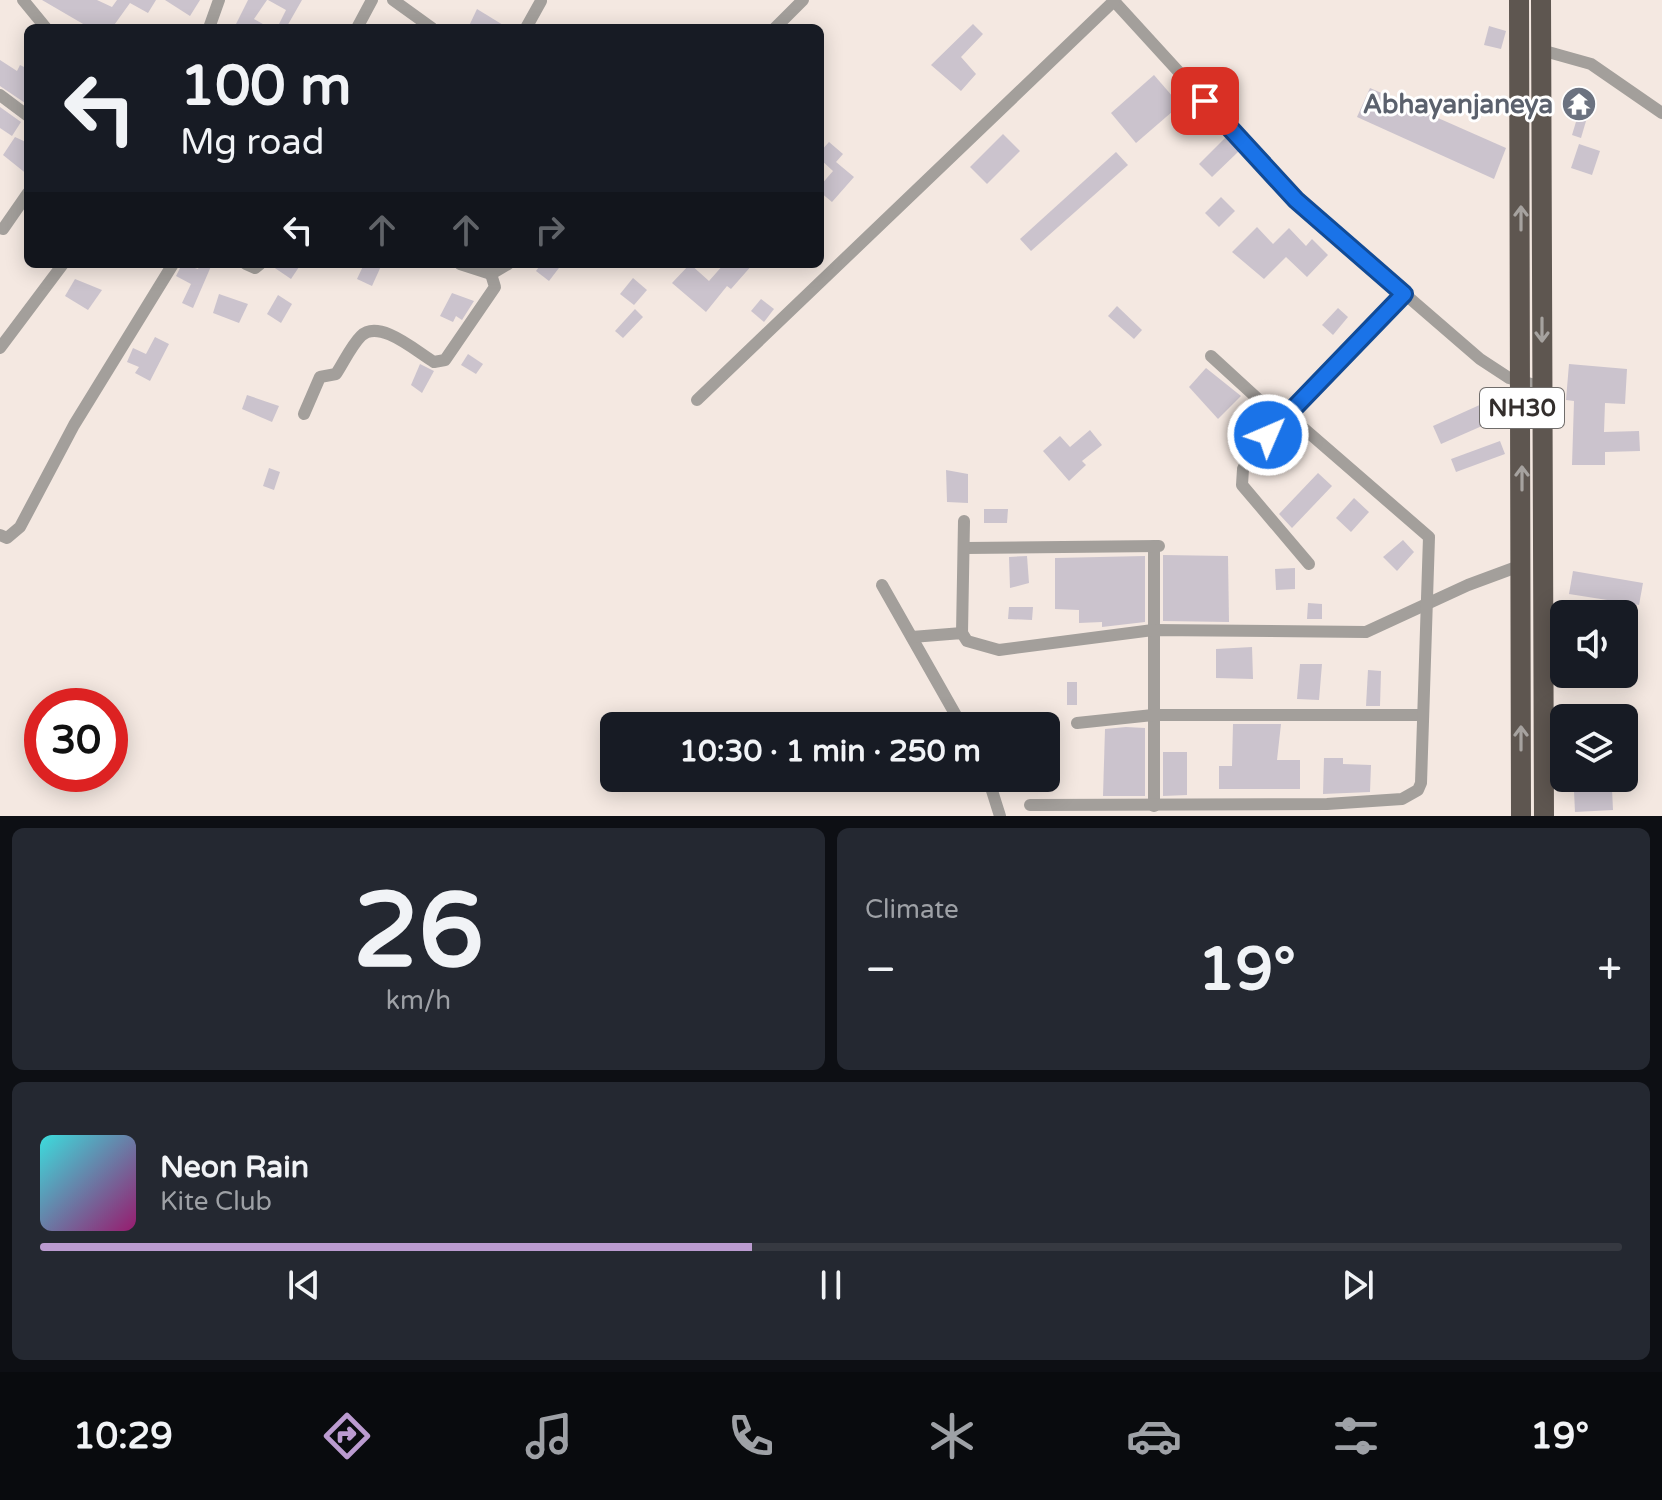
<!DOCTYPE html>
<meta charset="utf-8">
<style>
body{margin:0;font-family:"Varela Round",sans-serif;background:#242831;color:#f1f3f6;height:100vh;display:flex;flex-direction:column;font-size:30px;white-space:nowrap}
*{box-sizing:border-box;margin:0}
p{font-size:26px;color:#9ea1a6}
.icon{flex:none;width:44px;height:44px;fill:none;stroke:currentColor;stroke-width:2;stroke-linecap:round;stroke-linejoin:round}
.map{position:relative;height:816px;overflow:hidden}
.side{display:flex;flex-direction:column;gap:12px;padding:12px;background:#0d0f14;flex:1}
.side>*{flex:none}
.banner{position:absolute;left:24px;top:24px;width:800px;height:244px;border-radius:12px;box-shadow:0 4px 20px #0003;background:#171b24;color:#f1f3f6;overflow:hidden}
.buttons{position:absolute;left:1550px;top:600px;display:grid;gap:16px}
.buttons a{display:grid;place-items:center;width:88px;height:88px;border-radius:12px;background:#171b24;box-shadow:0 4px 20px #0003;font-size:40px}
.speed{position:absolute;left:24px;top:688px;display:flex;gap:16px;font-size:40px;font-weight:700;text-align:center}
.speed>*{display:grid;place-content:center;width:104px;height:104px;border-radius:50%;background:#171b24;box-shadow:0 4px 20px #0003;line-height:1}
.speed .limit{border:12px solid #d22;background:#fff;color:#111}
.pin{position:absolute;display:grid;place-items:center;width:68px;height:68px;color:#fff;margin:-34px;border-radius:16px;box-shadow:0 4px 12px #0006}
.me{position:absolute;width:88px;margin:-44px;rotate:45deg;stroke-linejoin:round;filter:drop-shadow(0 0 6px #0008)}
.turn{display:flex;align-items:center;gap:28px;height:168px;padding:0 24px;font-size:36px}
.turn .icon{width:104px;height:104px;stroke-width:2.5}
.turn b{display:block;font-size:56px;line-height:68px}
.lanes{display:flex;align-items:center;height:76px;padding:0 24px;background:#0003;justify-content:center;gap:40px;direction:ltr}
.lanes .off{opacity:.35}
.big{font-size:60px;font-weight:800;line-height:1.1}
.side .tile{flex:1;display:flex;flex-direction:column;justify-content:center;gap:12px;min-width:0;padding:0 28px;border-radius:12px;background:#242831}
.side .dial{align-items:center;gap:0}
.dial b{font-size:104px;line-height:1}
.song{display:flex;align-items:center;gap:24px}
.cover{width:96px;height:96px;border-radius:12px;background:linear-gradient(135deg,hsl(180 70% 55%),hsl(320 70% 35%))}
.played{height:8px;border-radius:4px;background:linear-gradient(90deg,#bb9bd0 45%,#363941 45%)}
.keys{display:flex;justify-content:space-around;direction:ltr}
.heat{display:flex;justify-content:space-between;align-items:center;font-size:44px;direction:ltr}
.side .tiles{flex:1;display:grid;gap:12px;grid-template-columns:1fr 1fr}
.tile:last-child{grid-column:span 2}
.trip{position:absolute;left:600px;top:712px;width:460px;height:80px;border-radius:12px;background:#171b24;box-shadow:0 4px 20px #0003;font-weight:800;line-height:80px;text-align:center}
.tabs{display:flex;height:128px;justify-content:space-around;align-items:center;background:#090b0e;color:#9ea1a6}
.tabs .icon{width:56px;height:56px}
.tabs .selected{color:#bb9bd0}
.tabs b{font-size:36px;color:#f1f3f6}
.map>svg:first-child{display:block}
</style>
<div class="map">
<svg width="1662" height="816" viewBox="0 0 1662 816">
<rect width="100%" height="100%" fill="#f4e8e1"/>
<g fill="#cbc3cd">
<polygon points="42,0 97,0 112,7 117,0 156,0 148,13 130,3 112,28 90,28"/>
<polygon points="165,0 200,0 190,16"/>
<polygon points="248,0 267,0 254,19 270,28 234,28"/>
<polygon points="268,0 302,0 286,28 277,28 286,10"/>
<polygon points="477,9 508,28 468,28"/>
<polygon points="973,24 983,34 961,57 976,74 961,91 931,65"/>
<polygon points="1489,26 1506,31 1501,49 1484,45"/>
<polygon points="0,60 17,71 20,65 28,69 28,105 0,86"/>
<polygon points="1154,75 1180,105 1136,143 1111,113"/>
<polygon points="1370,88 1506,148 1494,179 1357,117"/>
<polygon points="1582,102 1591,104 1581,138 1572,135"/>
<polygon points="0,107 21,122 12,136 0,128"/>
<polygon points="1003,134 1020,151 987,184 970,167"/>
<polygon points="15,137 28,143 28,175 3,155"/>
<polygon points="1226,137 1239,151 1212,177 1199,164"/>
<polygon points="829,142 843,154 836,162 854,177 832,202 820,192 820,186 833,171 820,159 820,152"/>
<polygon points="1579,144 1600,151 1592,175 1571,168"/>
<polygon points="1116,152 1128,165 1031,251 1020,239"/>
<polygon points="1221,197 1235,211 1219,227 1205,213"/>
<polygon points="1257,227 1273,244 1289,228 1306,246 1312,239 1328,255 1307,277 1286,257 1264,279 1232,252"/>
<polygon points="182,264 198,269 200,264 212,264 193,308 182,303 191,284 176,276"/>
<polygon points="269,264 301,264 291,279"/>
<polygon points="364,264 382,264 372,286 357,279"/>
<polygon points="541,264 562,264 549,281 536,271"/>
<polygon points="690,264 709,281 724,264 753,264 731,289 727,286 706,312 672,283"/>
<polygon points="633,278 647,290 634,305 620,294"/>
<polygon points="75,279 102,290 88,310 65,296"/>
<polygon points="452,293 474,301 462,320 456,316 453,322 440,316"/>
<polygon points="219,294 248,304 239,323 213,313"/>
<polygon points="278,295 292,304 281,323 267,314"/>
<polygon points="761,299 774,309 764,322 751,311"/>
<polygon points="1117,306 1142,330 1134,339 1108,316"/>
<polygon points="1338,308 1348,317 1333,335 1322,325"/>
<polygon points="635,309 643,317 623,338 615,331"/>
<polygon points="155,337 169,344 150,381 135,373 139,367 127,362 133,348 146,354"/>
<polygon points="468,354 483,364 476,374 461,365"/>
<polygon points="420,364 434,371 422,393 411,385"/>
<polygon points="1569,364 1627,369 1625,404 1605,403 1604,432 1639,431 1640,451 1605,452 1605,465 1572,465 1574,401 1566,400"/>
<polygon points="1206,368 1241,396 1218,419 1189,387"/>
<polygon points="1504,394 1507,415 1441,444 1433,426"/>
<polygon points="247,395 279,406 272,422 242,409"/>
<polygon points="1090,430 1102,445 1082,461 1086,465 1069,481 1043,451 1060,436 1070,447"/>
<polygon points="1500,441 1505,454 1456,472 1451,459"/>
<polygon points="269,468 280,472 274,490 263,486"/>
<polygon points="946,470 968,474 968,503 947,502"/>
<polygon points="1318,473 1332,486 1292,528 1279,514"/>
<polygon points="1354,498 1369,512 1351,532 1336,518"/>
<polygon points="984,509 1008,509 1007,523 984,523"/>
<polygon points="1403,540 1414,552 1397,571 1383,557"/>
<polygon points="1163,555 1228,556 1229,622 1163,621"/>
<polygon points="1027,556 1029,583 1010,588 1009,557"/>
<polygon points="1145,556 1145,622 1102,627 1102,622 1079,623 1079,610 1055,609 1055,558"/>
<polygon points="1295,568 1295,589 1276,590 1275,569"/>
<polygon points="1573,571 1643,583 1639,605 1569,594"/>
<polygon points="1308,603 1322,604 1322,619 1307,619"/>
<polygon points="1009,607 1033,607 1032,620 1008,619"/>
<polygon points="1252,647 1253,679 1216,678 1216,649"/>
<polygon points="1300,664 1322,664 1319,700 1297,699"/>
<polygon points="1368,670 1381,671 1380,706 1366,706"/>
<rect x="1067" y="682" width="10" height="23"/>
<polygon points="1567,704 1589,705 1588,718 1566,718"/>
<polygon points="1233,724 1281,724 1277,760 1300,760 1300,789 1219,789 1219,766 1232,766"/>
<polygon points="1126,727 1145,728 1145,796 1103,796 1105,729"/>
<polygon points="1163,752 1187,752 1187,795 1163,796"/>
<polygon points="1324,758 1343,758 1343,764 1371,765 1370,792 1323,794"/>
<polygon points="1612,789 1613,810 1575,812 1574,791"/>
</g>
<g fill="none" stroke-linecap="round" stroke-linejoin="round">
<g stroke="#a39f9b" stroke-width="12">
<polyline points="23,0 46,28"/>
<polyline points="393,0 432,28"/>
<polyline points="1113,0 1296,200 1480,359 1509,378 1542,387"/>
<polyline points="209,28 219,0"/>
<polyline points="357,28 372,0"/>
<polyline points="526,28 541,1"/>
<polyline points="775,28 803,0"/>
<polyline points="1541,50 1591,64 1662,113"/>
<polyline points="0,95 28,116"/>
<polyline points="3,229 28,193"/>
<polyline points="246,264 255,268 260,264"/>
<polyline points="460,264 491,274 508,264"/>
<polyline points="0,348 63,264"/>
<polyline points="697,400 1114,1"/>
<path d="M 304,414 L 320,377 L 336,374 C 344,362 351,346 361,336 C 379,318 417,352 434,362 L 445,360 L 495,287 L 491,274"/>
<polyline points="0,535 7,538 20,527 74,425 173,264"/>
<polyline points="1154,546 1154,806"/>
<polyline points="966,548 1159,546"/>
<polyline points="1309,564 1242,485 1243,469 1253,449 1404,294"/>
<polyline points="882,585 962,726"/>
<polyline points="962,633 964,521"/>
<polyline points="912,637 962,633 967,641 999,650 1153,630 1366,632 1468,585 1522,565"/>
<polyline points="1077,723 1153,715 1421,715"/>
<polyline points="988,778 1000,816"/>
<polyline points="1030,805 1327,804 1402,799 1418,790 1421,783 1429,537 1301,426 1282,421 1211,356"/>
</g>
<g stroke="#5e5650" stroke-width="20">
<polyline points="1519,0 1521,816"/>
<polyline points="1541,0 1544,816"/>
</g>
</g>
<defs><path id="oneway-shaft" d="M-6 0H5M1.5-3L5.5 0L1.5 3" fill="none" stroke-width="1.6" stroke-linecap="round" stroke-linejoin="round" transform="scale(2)"/></defs>
<g stroke="#a6a29f">
<use href="#oneway-shaft" transform="translate(1521 218) rotate(-90)"/>
<use href="#oneway-shaft" transform="translate(1542 330) rotate(90)"/>
<use href="#oneway-shaft" transform="translate(1522 478) rotate(-90)"/>
<use href="#oneway-shaft" transform="translate(1521 738) rotate(-90)"/>
</g>
<g fill="none" stroke-linecap="round" stroke-linejoin="round">
<g stroke="#114b97" stroke-width="20">
<polyline id="route" points="1205,101 1296,200 1404,294 1268,435"/>
</g>
<use href="#route" stroke="#1a73e8" stroke-width="14"/>
</g>
<defs>
<g id="temple-disc" transform="scale(1.8)"><circle r="9.5" fill="#6b7280" stroke="#fff"/><path d="M0-6L5-2H3V0L6.5 2.5H4V6H1.5V3h-3V6H-4V2.5H-6.5L-3 0V-2H-5Z" fill="#fff"/></g>
</defs>
<g fill-rule="evenodd">
<use href="#temple-disc" x="1579" y="104"/>
</g>
<g text-anchor="middle" stroke-width="6" stroke-linejoin="round" paint-order="stroke">
<rect fill="#fff" stroke="#706d6b" stroke-width="2" x="1480" y="388" width="84" height="40" rx="6"/>
<g font-size="24" font-weight="bold" fill="#332e2c">
<text x="1522" y="416">NH30</text>
</g>
<g font-size="26" font-weight="bold" fill="#5b616d" stroke="#fff" text-anchor="end">
<text x="1553" y="113">Abhayanjaneya</text>
</g>
</g>
</svg>
<div class="buttons">
<a><svg class="icon" aria-label="sound" viewBox="0 0 24 24"><path d="M4 9h4l5-4v14l-5-4H4zM17 9q2 3 0 6"/></svg></a>
<a><svg class="icon" aria-label="layers" viewBox="0 0 24 24"><path d="M12 4l9 5-9 5-9-5zM3 14l9 5 9-5"/></svg></a>
</div>
<div class="speed"><div class="limit">30</div></div>
<div class="pin" style="left:1205px;top:101px;background:#d93025"><svg class="icon" aria-label="arrive" viewBox="0 0 24 24"><path d="M6 21V4h12l-3 4 3 4H6"/></svg></div>
<svg class="me" style="left:1268px;top:435px" viewBox="-20 -20 40 40"><circle r="17" fill="#1a73e8" stroke="#fff" stroke-width="3"/><path d="M0-11L8 9 0 5-8 9z" fill="#fff"/></svg>
<div class="trip">10:30 · 1 min · 250 m</div>
<div class="banner">
<div class="turn"><svg class="icon" aria-label="left" viewBox="0 0 24 24"><path d="M17 20v-9H6M10 6l-5 5 5 5"/></svg><div><b>100 m</b>Mg road</div></div>
<div class="lanes"><svg class="icon" aria-label="left" viewBox="0 0 24 24"><path d="M17 20v-9H6M10 6l-5 5 5 5"/></svg><svg class="icon off" aria-label="ahead" viewBox="0 0 24 24"><path d="M12 20V5M6 11l6-6 6 6"/></svg><svg class="icon off" aria-label="ahead" viewBox="0 0 24 24"><path d="M12 20V5M6 11l6-6 6 6"/></svg><svg class="icon off" aria-label="right" viewBox="0 0 24 24"><path d="M7 20v-9h11M14 6l5 5-5 5"/></svg></div>
</div>
</div>
<section class="side">
<div class="tiles">
<div class="tile dial"><b>26</b><p>km/h</p></div>
<div class="tile"><p>Climate</p>
<div class="heat"><a>−</a><b class="big">19°</b><a>+</a></div>
</div>
<div class="tile">
<div class="song"><i class="cover"></i><div><b>Neon Rain</b><p>Kite Club</p></div></div>
<div class="played"></div>
<div class="keys"><svg class="icon" aria-label="previous" viewBox="0 0 24 24"><path d="M18 5L8 12l10 7zM5 5v14"/></svg><svg class="icon" aria-label="pause" viewBox="0 0 24 24"><path d="M8 5v14M16 5v14"/></svg><svg class="icon" aria-label="next" viewBox="0 0 24 24"><path d="M6 5l10 7-10 7zM19 5v14"/></svg></div>
</div>
</div>
</section>
<nav class="tabs">
<b>10:29</b>
<svg class="icon selected" aria-label="directions" viewBox="0 0 24 24"><path d="M12 3l9 9-9 9-9-9zM9 14v-3h6M13 9l2 2-2 2"/></svg>
<svg class="icon" aria-label="music" viewBox="0 0 24 24"><path d="M9 18V5l10-2v13"/><circle cx="6" cy="18" r="3"/><circle cx="16" cy="16" r="3"/></svg>
<svg class="icon" aria-label="phone" viewBox="0 0 24 24"><path d="M5 4h4l2 5-3 2q2 4 5 5l2-3 5 2v4C11 20 4 13 5 4z"/></svg>
<svg class="icon" aria-label="climate" viewBox="0 0 24 24"><path d="M12 3v18M4 7l16 10M4 17L20 7"/></svg>
<svg class="icon" aria-label="car" viewBox="0 0 24 24"><path d="M5 17H2v-5l4-1 3-4h7l3 4 3 1v5h-3M9 17h6M6 11h13"/><circle cx="7" cy="17" r="2"/><circle cx="17" cy="17" r="2"/></svg>
<svg class="icon" aria-label="filters" viewBox="0 0 24 24"><path d="M4 7h16M4 17h16"/><circle cx="9" cy="7" r="2"/><circle cx="15" cy="17" r="2"/></svg>
<b>19°</b>
</nav>
